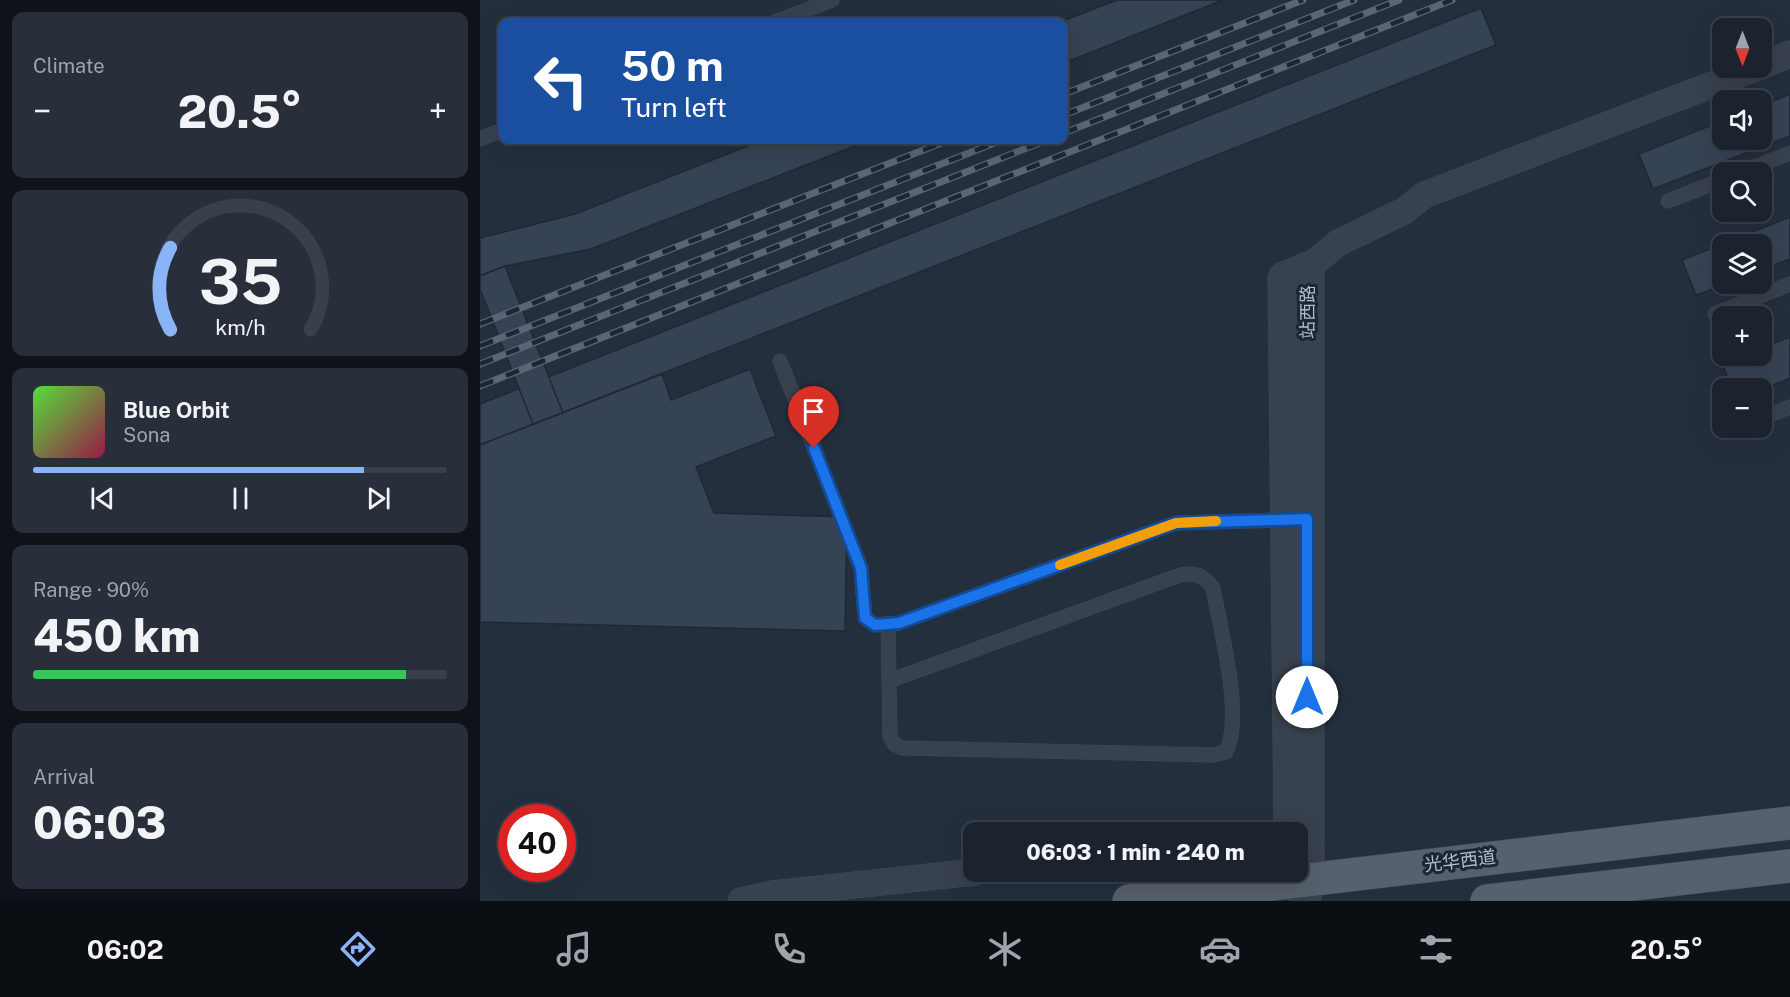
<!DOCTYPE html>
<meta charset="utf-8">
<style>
body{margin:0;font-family:"Public Sans","Noto Sans SC",sans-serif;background:#282f3a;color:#f1f3f6;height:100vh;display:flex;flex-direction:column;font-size:22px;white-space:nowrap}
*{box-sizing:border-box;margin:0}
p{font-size:20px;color:#a0a4aa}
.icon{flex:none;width:33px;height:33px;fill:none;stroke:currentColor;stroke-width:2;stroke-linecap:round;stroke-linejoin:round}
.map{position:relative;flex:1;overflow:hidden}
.drawer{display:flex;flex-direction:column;gap:12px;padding:12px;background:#0f1319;width:480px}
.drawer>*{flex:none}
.hud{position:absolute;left:18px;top:18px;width:570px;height:126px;border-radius:12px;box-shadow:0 6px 24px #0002,0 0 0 2px #39404a;background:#1a4fa0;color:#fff;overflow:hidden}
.needle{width:39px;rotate:180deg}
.buttons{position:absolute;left:1232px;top:18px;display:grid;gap:12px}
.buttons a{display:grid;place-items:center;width:60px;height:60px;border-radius:12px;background:#1b232e;box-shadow:0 6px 24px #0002,0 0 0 2px #39404a;font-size:30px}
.speed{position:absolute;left:18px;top:804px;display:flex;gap:12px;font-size:30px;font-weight:700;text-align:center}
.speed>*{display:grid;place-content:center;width:78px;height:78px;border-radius:50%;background:#1b232e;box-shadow:0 6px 24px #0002,0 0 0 2px #39404a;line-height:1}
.speed .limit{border:9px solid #d22;background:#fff;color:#111}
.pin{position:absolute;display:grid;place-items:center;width:51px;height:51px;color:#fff;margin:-62px -26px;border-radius:50% 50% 50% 0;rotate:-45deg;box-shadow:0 0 6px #0007}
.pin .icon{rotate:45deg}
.me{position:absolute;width:66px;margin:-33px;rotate:0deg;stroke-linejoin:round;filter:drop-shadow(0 0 4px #0008)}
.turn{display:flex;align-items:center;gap:21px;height:126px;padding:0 24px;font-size:27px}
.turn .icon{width:78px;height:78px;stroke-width:2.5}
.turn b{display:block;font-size:42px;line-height:51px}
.big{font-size:45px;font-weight:800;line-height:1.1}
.drawer .card{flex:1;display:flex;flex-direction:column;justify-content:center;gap:9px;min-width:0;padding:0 21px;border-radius:12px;background:#282f3a}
.drawer .dial{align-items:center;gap:0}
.dial svg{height:156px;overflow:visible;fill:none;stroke:#39404a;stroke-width:7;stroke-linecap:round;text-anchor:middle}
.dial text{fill:#f1f3f6;stroke:none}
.song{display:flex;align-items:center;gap:18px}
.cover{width:72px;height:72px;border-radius:9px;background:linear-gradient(135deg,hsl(110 70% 55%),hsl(340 70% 35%))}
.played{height:6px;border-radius:3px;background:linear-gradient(90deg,#8ab4f8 80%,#39404a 80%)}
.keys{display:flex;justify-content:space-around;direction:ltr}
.heat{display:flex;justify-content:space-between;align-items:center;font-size:33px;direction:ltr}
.charge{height:9px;border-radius:4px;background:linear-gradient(90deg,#34c759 90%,#39404a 0)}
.trip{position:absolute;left:483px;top:822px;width:345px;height:60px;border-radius:12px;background:#1b232e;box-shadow:0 6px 24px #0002,0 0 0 2px #39404a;font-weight:800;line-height:60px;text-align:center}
.menu{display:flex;height:96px;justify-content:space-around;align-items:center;background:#0b0e12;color:#a0a4aa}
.menu .icon{width:42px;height:42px}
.menu .active{color:#8ab4f8}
.menu b{font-size:27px;color:#f1f3f6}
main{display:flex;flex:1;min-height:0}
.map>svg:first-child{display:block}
</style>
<main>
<section class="drawer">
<div class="card"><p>Climate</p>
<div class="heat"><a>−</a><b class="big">20.5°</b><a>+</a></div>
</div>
<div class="card dial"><svg viewBox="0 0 100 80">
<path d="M14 69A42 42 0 1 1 86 69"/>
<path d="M14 69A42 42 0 0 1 14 27" stroke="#8ab4f8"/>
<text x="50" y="56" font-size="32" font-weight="700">35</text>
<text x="50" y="72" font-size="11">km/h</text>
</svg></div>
<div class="card">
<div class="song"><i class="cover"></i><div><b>Blue Orbit</b><p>Sona</p></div></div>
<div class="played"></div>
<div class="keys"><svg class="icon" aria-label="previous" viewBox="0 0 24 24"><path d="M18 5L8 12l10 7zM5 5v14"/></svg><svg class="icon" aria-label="pause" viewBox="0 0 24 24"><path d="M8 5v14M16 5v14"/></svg><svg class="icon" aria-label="next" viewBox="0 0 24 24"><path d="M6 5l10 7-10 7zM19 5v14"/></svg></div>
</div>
<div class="card"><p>Range · 90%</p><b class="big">450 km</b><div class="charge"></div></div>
<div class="card"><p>Arrival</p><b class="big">06:03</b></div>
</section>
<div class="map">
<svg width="1310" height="901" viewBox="0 0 1310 901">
<rect width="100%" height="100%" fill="#242f3e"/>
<g fill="#364354" stroke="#1f2835" stroke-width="1.5">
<polygon points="637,0 743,0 584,63 584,22 580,22"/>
<polygon points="1001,8 1016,45 0,445 0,404"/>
<polygon points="1310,94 1310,136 1173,189 1159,154 1242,121 1242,140 1281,140 1281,106"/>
<polygon points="283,140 390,140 111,249 25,266 0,276 0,238 95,214"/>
<polygon points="1310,217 1310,259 1281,270 1281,244 1242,244 1242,284 1247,284 1216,295 1202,260"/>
<polygon points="25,266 83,413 53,424 0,289 0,276"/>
<polygon points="1310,337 1310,378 1281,390 1252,388 1242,364 1263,356 1281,356 1281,348"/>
<polygon points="270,369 296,436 216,467 234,513 367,517 365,631 0,622 0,445 182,374 191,400"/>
</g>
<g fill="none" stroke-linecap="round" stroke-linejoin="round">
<g stroke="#414a57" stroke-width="15">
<g id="service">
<polyline points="295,22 352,0"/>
<polyline points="0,139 22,130"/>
<polyline points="1262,172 1310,153"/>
<polyline points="1188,201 1242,180"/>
<polyline points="1235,314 1310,284"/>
<polyline points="300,361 381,568 385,618 395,625 419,623 696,523 807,520"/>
<polyline points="1290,415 1310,407"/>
<path d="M 408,624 L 410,736 L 414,744 L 422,748 L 733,755 L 746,752 C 764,716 740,628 733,588 C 724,575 715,572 700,575 L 409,681"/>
</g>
</g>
<g stroke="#414a57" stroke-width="27">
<g id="minor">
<polyline points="1281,66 1310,54"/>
<polyline points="828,268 858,243 924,211 944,195 1276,68"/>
<polyline points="261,901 292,894 495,872"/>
</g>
</g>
<g stroke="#414a57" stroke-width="33">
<polyline id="tertiary" points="810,832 804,278 828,268 828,881 824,901"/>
</g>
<g stroke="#414a57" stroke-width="34">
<g id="primary">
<polyline points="649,901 1310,823"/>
<polyline points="1007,901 1310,866"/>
</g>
</g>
<use href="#service" stroke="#38414e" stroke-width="14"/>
<use href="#minor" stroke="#38414e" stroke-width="26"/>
<use href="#tertiary" stroke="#38414e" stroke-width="32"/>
<use href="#primary" stroke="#56606e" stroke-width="33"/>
<g stroke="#5a6575" stroke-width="7">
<g id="rail">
<polyline points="584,94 823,0"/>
<polyline points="584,115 874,0"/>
<polyline points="584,133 919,0"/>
<polyline points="0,324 469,140"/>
<polyline points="0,346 522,140"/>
<polyline points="0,364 567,140"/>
<polyline points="0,386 972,0"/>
</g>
</g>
<use href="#rail" stroke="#1d2633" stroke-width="4.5" stroke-dasharray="14" stroke-linecap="butt"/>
</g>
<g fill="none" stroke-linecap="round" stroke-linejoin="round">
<g stroke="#114b97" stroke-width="15">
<polyline id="route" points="334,448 381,568 385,618 395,625 419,623 696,523 827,519 827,697"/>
</g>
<use href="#route" stroke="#1a73e8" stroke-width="10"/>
<polyline stroke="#f59e0b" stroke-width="10" points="580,565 696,523 736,521"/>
</g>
<g text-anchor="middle" stroke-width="6" stroke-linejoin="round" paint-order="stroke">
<g font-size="18" fill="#b4bcc9" stroke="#1d2633">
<text transform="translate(828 312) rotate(-90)" y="6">站西路</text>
<text transform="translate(980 861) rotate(-7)" y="6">光华西道</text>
</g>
</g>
</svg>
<div class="buttons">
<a><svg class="needle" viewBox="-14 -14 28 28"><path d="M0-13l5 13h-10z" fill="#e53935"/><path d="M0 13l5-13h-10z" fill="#a0a4aa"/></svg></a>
<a><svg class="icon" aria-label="sound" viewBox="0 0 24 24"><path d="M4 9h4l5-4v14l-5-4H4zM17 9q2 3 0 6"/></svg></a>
<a><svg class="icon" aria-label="search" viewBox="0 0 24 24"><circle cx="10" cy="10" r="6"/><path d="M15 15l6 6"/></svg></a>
<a><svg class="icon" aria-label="layers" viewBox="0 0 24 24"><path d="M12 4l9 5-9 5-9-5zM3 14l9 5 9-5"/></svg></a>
<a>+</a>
<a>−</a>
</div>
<div class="speed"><div class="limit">40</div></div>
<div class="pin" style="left:334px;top:448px;background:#d93025"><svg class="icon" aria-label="arrive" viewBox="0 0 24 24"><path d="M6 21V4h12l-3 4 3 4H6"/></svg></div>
<svg class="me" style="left:827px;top:697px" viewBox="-20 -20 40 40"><circle r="19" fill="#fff"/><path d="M0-13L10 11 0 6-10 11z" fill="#1a73e8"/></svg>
<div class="trip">06:03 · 1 min · 240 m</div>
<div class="hud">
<div class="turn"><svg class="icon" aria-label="left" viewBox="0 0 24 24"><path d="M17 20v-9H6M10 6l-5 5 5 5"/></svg><div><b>50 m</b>Turn left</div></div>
</div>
</div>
</main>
<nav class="menu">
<b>06:02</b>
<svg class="icon active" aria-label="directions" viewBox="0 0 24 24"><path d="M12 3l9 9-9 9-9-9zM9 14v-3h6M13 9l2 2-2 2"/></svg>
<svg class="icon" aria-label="music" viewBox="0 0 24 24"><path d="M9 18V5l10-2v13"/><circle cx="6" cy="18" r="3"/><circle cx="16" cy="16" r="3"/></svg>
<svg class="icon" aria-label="phone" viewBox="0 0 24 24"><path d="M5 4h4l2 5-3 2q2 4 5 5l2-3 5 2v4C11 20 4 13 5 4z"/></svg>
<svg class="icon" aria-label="climate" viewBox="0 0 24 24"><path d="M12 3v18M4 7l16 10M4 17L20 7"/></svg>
<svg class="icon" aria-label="car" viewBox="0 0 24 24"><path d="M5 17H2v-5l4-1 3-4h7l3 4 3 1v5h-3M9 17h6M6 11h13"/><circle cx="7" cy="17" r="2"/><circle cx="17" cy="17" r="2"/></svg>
<svg class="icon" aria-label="filters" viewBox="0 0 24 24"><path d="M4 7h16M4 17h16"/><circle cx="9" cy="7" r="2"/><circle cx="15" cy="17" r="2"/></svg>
<b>20.5°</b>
</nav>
